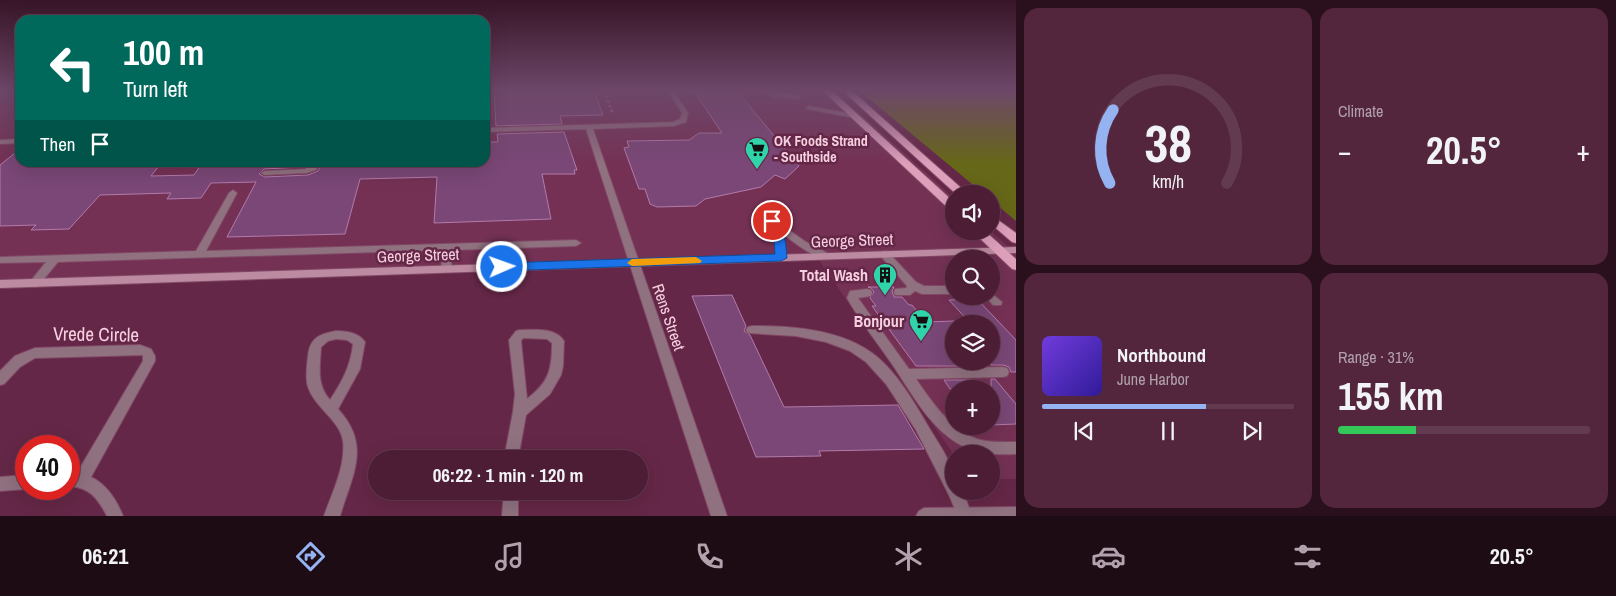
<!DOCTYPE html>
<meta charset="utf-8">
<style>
body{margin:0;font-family:"Archivo Narrow",sans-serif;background:#53263d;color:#f1f3f6;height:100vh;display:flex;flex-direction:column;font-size:19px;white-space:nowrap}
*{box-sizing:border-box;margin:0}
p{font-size:16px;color:#b2a2ad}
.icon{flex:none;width:28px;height:28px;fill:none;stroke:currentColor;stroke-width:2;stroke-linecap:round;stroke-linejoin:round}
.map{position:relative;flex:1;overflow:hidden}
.side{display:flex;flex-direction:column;gap:8px;padding:8px;background:#2a101d;width:600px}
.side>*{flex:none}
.hud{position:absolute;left:15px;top:15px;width:475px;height:152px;border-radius:15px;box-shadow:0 5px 20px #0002,0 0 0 1px #633b50;background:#00695c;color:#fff;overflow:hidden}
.buttons{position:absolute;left:945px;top:185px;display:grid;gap:10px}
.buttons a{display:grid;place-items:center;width:55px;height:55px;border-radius:50%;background:#4c1d35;box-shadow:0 5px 20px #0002,0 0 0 1px #633b50;font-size:25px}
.speed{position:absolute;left:15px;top:435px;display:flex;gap:10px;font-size:25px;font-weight:700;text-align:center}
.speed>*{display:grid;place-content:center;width:65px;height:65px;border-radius:50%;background:#4c1d35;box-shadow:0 5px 20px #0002,0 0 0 1px #633b50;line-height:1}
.speed .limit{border:8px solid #d22;background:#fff;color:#111}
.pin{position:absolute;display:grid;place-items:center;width:42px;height:42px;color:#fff;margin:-21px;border:2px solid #fff;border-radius:50%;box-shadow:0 1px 5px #0007}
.me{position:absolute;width:55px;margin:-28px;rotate:88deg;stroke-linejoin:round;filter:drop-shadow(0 0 4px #0008)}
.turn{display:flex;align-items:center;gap:18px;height:105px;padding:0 25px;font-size:22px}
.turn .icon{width:65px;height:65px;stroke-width:2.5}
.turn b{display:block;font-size:35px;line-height:42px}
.then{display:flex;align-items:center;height:48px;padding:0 25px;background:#0003;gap:10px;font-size:19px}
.big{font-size:38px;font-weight:700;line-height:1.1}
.side .card{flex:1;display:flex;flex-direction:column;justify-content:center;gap:8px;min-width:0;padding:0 18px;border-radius:15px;background:#53263d}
.side .dial{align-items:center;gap:0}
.dial svg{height:130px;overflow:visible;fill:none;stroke:#633b50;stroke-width:7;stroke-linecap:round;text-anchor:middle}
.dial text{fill:#f1f3f6;stroke:none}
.song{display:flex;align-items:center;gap:15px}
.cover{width:60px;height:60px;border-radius:8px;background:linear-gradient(135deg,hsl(260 70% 55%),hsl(250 70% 35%))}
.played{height:5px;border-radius:2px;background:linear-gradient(90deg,#95b2f1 65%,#633b50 65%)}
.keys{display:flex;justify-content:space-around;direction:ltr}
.heat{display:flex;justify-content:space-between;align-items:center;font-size:28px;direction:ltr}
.charge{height:8px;border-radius:4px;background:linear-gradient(90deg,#34c759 31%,#633b50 0)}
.side .tiles{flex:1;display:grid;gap:8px;grid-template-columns:repeat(2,1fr)}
.trip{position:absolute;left:368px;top:450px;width:280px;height:50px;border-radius:25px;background:#4c1d35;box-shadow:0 5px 20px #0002,0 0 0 1px #633b50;font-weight:700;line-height:50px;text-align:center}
.tabs{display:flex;height:80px;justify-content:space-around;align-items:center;background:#1e0c15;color:#b2a2ad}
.tabs .icon{width:35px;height:35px}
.tabs .selected{color:#95b2f1}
.tabs b{font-size:22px;color:#f1f3f6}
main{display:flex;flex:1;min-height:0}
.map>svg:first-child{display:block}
</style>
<main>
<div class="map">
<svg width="1016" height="516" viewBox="0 0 1016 516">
<rect width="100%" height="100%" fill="#652747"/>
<path fill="#743154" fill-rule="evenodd" d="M 0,91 L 20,91 L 20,162 L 485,162 L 485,91 L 835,91 L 954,198 L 954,231 L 991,231 L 1011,249 L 1016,249 L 1016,479 L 991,479 L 991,454 L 954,455 L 816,256 L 0,286 ZM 954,259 L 991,259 L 991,296 L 954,296 ZM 954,324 L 991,324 L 991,361 L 954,361 ZM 954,389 L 991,389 L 991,426 L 954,426 Z"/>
<polygon fill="#666718" points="860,91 1016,91 1016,221 991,200 991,194 984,194"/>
<g fill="#7a4776" stroke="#b27bac">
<polygon points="494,91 594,91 603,115 560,116 562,124 496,126"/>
<polygon points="694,91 737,91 799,166 785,179 775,175 761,187 705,199 696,206 657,207 650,204 645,189 639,189 624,148 629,147 627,141 689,140 699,133 722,133"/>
<polygon points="564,132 577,170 574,170 575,174 542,174 551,219 434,223 437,177 360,179 345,234 227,237 256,182 211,183 201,198 167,199 171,193 100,195 69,229 31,230 36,225 0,226 0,165 20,149 20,162 162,162 151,176 194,175 203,162 310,162 304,167 264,169 259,174 265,177 308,175 318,171 322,162 485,162 485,142 498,142 497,134"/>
<polygon points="868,287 894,287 892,291 894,297 902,297 909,305 912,305 926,322 954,321 954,361 958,361 962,366 916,366 872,306 876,306 870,298 874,292 871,288"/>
<polygon points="732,295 746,326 744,331 750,335 784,407 898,405 924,449 819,451 821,456 756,457 692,296"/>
<polygon points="977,299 1016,340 1016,372 1011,372 1009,367 1003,365 991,365 991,324 971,324 949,300"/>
<polygon points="991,379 995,379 1016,404 1016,424 991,425"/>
<polygon points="944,380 973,380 981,389 950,389"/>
</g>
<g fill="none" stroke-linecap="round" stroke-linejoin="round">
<g stroke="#824966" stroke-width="2">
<g id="lane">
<polygon points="763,91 798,95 801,97 798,99 774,97"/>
<polygon points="809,106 854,114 857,116 854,118 807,109 806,108"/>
<polygon points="312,162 320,162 316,170 307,173 265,175 261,173 265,171 305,169 310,166"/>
<polygon points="233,190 237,193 206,251 576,240 581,243 576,246 453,250 451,269 446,272 441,269 443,250 58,262 38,286 34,287 29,283 46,262 0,263 0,257 196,251 229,193"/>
<path d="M 772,218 L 806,242 L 829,254 L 830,256 L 829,258 C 816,261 792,241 782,233 L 786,258 L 785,260 L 777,260 L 774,237 L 767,221 Z"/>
<polygon points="884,251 888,252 916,282 924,286 954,286 954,294 922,294 915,291 910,295 895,295 894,292 895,289 906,288 907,286 879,254"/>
<path d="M 867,289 L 871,290 L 872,293 L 871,296 L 858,298 L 909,369 L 1003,367 L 1007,368 L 1009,372 L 1007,376 L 1003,377 L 916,379 C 932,402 950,429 977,439 C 989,443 1003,442 1016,442 L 1016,454 C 995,455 976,454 957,443 C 928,425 911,392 892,364 C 877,342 860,321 847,298 L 850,291 Z"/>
<polygon points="991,293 1002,302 1001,305 993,305 985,296 991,296"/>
<path d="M 752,326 C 793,326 842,329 876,356 C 897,373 914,402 928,426 C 936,440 948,456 953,472 C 955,478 954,485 954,491 L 963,491 L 972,516 L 958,516 L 949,495 L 916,430 L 886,384 L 866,362 L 850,351 L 826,342 L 796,336 L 748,333 L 746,330 L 748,327 Z"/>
</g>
</g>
<g stroke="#824966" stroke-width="2">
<g id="street">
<polygon points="668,91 674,91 688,113 686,122 674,126 593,129 727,516 711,516 586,129 485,132 485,128 673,122 680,119 682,113"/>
<polygon points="20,139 20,143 0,144 0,140"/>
<path d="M 520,330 C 535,330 555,327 564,341 L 563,366 L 561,375 L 550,394 L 526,415 L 518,459 L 504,459 L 513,412 L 515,394 L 509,340 L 516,331 ZM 523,338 L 547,339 L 552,343 C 552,370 549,382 527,399 L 521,341 Z"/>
<path d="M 336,331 C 347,331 359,333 365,342 L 360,369 L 338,409 C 372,446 352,475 340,516 L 324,516 C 332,493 346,466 343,441 C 340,420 315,408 308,387 C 305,377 307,366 308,356 C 310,338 319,334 336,331 ZM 336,339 L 347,340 L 353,344 C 351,365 342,382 330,400 C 316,384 320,367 321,347 L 328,341 Z"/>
<path d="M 140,345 L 151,349 L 155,356 L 155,361 L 91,477 C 107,485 116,499 123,516 L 107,516 C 97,497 90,488 69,486 L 69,472 L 77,473 L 143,361 L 143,355 L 35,358 L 20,367 L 4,384 L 0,385 L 0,371 L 15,356 L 35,348 Z"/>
<polygon points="26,475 27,489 0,491 0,477"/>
<polygon points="504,491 518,491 518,516 502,516"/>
<polygon points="1016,507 1016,516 916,516 919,511 924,508"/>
</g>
</g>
<g stroke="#824966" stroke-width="2">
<polygon id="secondary" points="1016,247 1016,253 0,288 0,280"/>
</g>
<g stroke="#824966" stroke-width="2">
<g id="primary">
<polygon points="823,91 832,91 954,202 954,211 950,210"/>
<polygon points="843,91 852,91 968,194 956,194"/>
<polygon points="991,215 1016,233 1016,243 1012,242 991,224"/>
<polygon points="972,231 985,231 1016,259 1016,270 1012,269"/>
</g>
</g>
<polyline stroke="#a5728b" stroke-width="2.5" stroke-dasharray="2.5 2.5" stroke-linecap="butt" points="604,91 613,114"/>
<use href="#lane" fill="#90717f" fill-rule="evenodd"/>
<use href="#street" fill="#90717f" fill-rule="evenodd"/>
<use href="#secondary" fill="#bc8ba1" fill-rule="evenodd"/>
<use href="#primary" fill="#de9fbb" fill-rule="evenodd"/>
</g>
<linearGradient id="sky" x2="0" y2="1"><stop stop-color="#381527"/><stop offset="0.55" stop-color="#6d4769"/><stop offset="1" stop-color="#6d4769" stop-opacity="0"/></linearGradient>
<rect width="1016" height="164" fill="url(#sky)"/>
<path fill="#1a73e8" stroke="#114b97" d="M 772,218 C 785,223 786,246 787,258 L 781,261 L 502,271 L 496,267 L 502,263 L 775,254 L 774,237 L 767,221 Z"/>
<polygon fill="#f59e0b" points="696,257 702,261 700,263 632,266 627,263 632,259"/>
<defs>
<g id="supermarket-pin" transform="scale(1.25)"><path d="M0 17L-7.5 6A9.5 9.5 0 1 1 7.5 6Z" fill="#2fd4aa" stroke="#652747"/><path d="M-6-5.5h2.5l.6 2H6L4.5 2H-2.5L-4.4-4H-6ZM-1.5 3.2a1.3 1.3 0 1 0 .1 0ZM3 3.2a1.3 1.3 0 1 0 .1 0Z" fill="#111"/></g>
<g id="building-pin" transform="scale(1.25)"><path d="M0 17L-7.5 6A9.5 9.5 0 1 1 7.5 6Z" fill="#2fd4aa" stroke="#652747"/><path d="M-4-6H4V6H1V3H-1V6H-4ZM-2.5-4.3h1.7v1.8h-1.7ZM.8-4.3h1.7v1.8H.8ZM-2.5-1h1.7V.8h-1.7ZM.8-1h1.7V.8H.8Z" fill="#111"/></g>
</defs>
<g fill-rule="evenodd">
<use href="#supermarket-pin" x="757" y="149"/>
<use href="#building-pin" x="885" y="275"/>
<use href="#supermarket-pin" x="921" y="321"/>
</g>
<g text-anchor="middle" stroke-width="5" stroke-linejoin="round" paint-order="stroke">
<g font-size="14" font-weight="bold" fill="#f6d0e0" stroke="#652747" text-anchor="start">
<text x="774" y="146">OK Foods Strand<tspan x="774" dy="16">- Southside</tspan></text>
</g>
<g font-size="16" fill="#f6d0e0" stroke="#652747">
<text transform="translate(852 240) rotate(-2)" y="6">George Street</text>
<text transform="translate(418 255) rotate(-2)" y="6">George Street</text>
<text transform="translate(669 317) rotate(71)" y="6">Rens Street</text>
</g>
<g font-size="16" font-weight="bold" fill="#f6d0e0" stroke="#652747" text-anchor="end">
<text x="868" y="281">Total Wash</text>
<text x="904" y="327">Bonjour</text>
</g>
<g font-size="19" fill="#f6d0e0" stroke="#652747">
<text transform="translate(96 334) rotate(1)" y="7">Vrede Circle</text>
</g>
</g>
</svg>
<div class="buttons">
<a><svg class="icon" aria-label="sound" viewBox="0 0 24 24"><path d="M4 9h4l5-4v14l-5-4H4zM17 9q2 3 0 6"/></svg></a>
<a><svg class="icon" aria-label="search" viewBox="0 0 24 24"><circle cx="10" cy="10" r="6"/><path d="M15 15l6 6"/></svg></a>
<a><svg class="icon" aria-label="layers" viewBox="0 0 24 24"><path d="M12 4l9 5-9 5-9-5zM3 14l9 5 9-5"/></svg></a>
<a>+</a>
<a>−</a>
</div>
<div class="speed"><div class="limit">40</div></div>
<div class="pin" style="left:772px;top:221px;background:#d93025"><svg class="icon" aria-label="arrive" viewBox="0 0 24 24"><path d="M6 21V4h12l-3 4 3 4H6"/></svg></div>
<svg class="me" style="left:502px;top:267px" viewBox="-20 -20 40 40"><circle r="17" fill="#1a73e8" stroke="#fff" stroke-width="3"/><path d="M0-11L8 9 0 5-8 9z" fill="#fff"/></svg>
<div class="trip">06:22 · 1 min · 120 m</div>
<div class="hud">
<div class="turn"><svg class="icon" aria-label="left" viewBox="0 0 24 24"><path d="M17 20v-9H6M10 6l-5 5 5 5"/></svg><div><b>100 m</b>Turn left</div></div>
<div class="then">Then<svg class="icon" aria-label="arrive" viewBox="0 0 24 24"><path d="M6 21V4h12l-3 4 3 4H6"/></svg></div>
</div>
</div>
<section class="side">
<div class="tiles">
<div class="card dial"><svg viewBox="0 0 100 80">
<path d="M14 69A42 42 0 1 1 86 69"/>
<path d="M14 69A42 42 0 0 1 16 24" stroke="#95b2f1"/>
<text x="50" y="56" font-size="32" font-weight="700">38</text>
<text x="50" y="72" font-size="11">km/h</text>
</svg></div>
<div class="card"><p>Climate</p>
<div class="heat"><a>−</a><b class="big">20.5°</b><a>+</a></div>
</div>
<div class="card">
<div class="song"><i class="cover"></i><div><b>Northbound</b><p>June Harbor</p></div></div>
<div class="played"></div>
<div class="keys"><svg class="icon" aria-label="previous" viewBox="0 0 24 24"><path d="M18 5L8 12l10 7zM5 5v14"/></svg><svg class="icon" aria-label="pause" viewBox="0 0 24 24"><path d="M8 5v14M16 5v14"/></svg><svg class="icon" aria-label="next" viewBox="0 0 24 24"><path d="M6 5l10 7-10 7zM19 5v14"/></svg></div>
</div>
<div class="card"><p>Range · 31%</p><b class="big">155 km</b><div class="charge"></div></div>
</div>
</section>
</main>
<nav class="tabs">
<b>06:21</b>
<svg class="icon selected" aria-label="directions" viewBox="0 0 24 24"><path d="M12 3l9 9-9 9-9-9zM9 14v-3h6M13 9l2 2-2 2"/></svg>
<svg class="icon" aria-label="music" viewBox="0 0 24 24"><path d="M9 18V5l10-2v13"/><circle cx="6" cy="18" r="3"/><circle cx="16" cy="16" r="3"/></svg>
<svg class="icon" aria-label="phone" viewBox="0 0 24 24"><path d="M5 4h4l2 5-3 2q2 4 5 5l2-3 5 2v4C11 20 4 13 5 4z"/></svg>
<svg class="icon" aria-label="climate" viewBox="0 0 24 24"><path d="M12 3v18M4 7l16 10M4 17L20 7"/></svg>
<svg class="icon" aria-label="car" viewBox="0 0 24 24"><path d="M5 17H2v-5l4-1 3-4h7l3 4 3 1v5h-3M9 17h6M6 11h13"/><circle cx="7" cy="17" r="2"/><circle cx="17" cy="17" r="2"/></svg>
<svg class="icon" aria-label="filters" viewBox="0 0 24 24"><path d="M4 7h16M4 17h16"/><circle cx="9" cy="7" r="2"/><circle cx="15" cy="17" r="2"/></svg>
<b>20.5°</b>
</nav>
